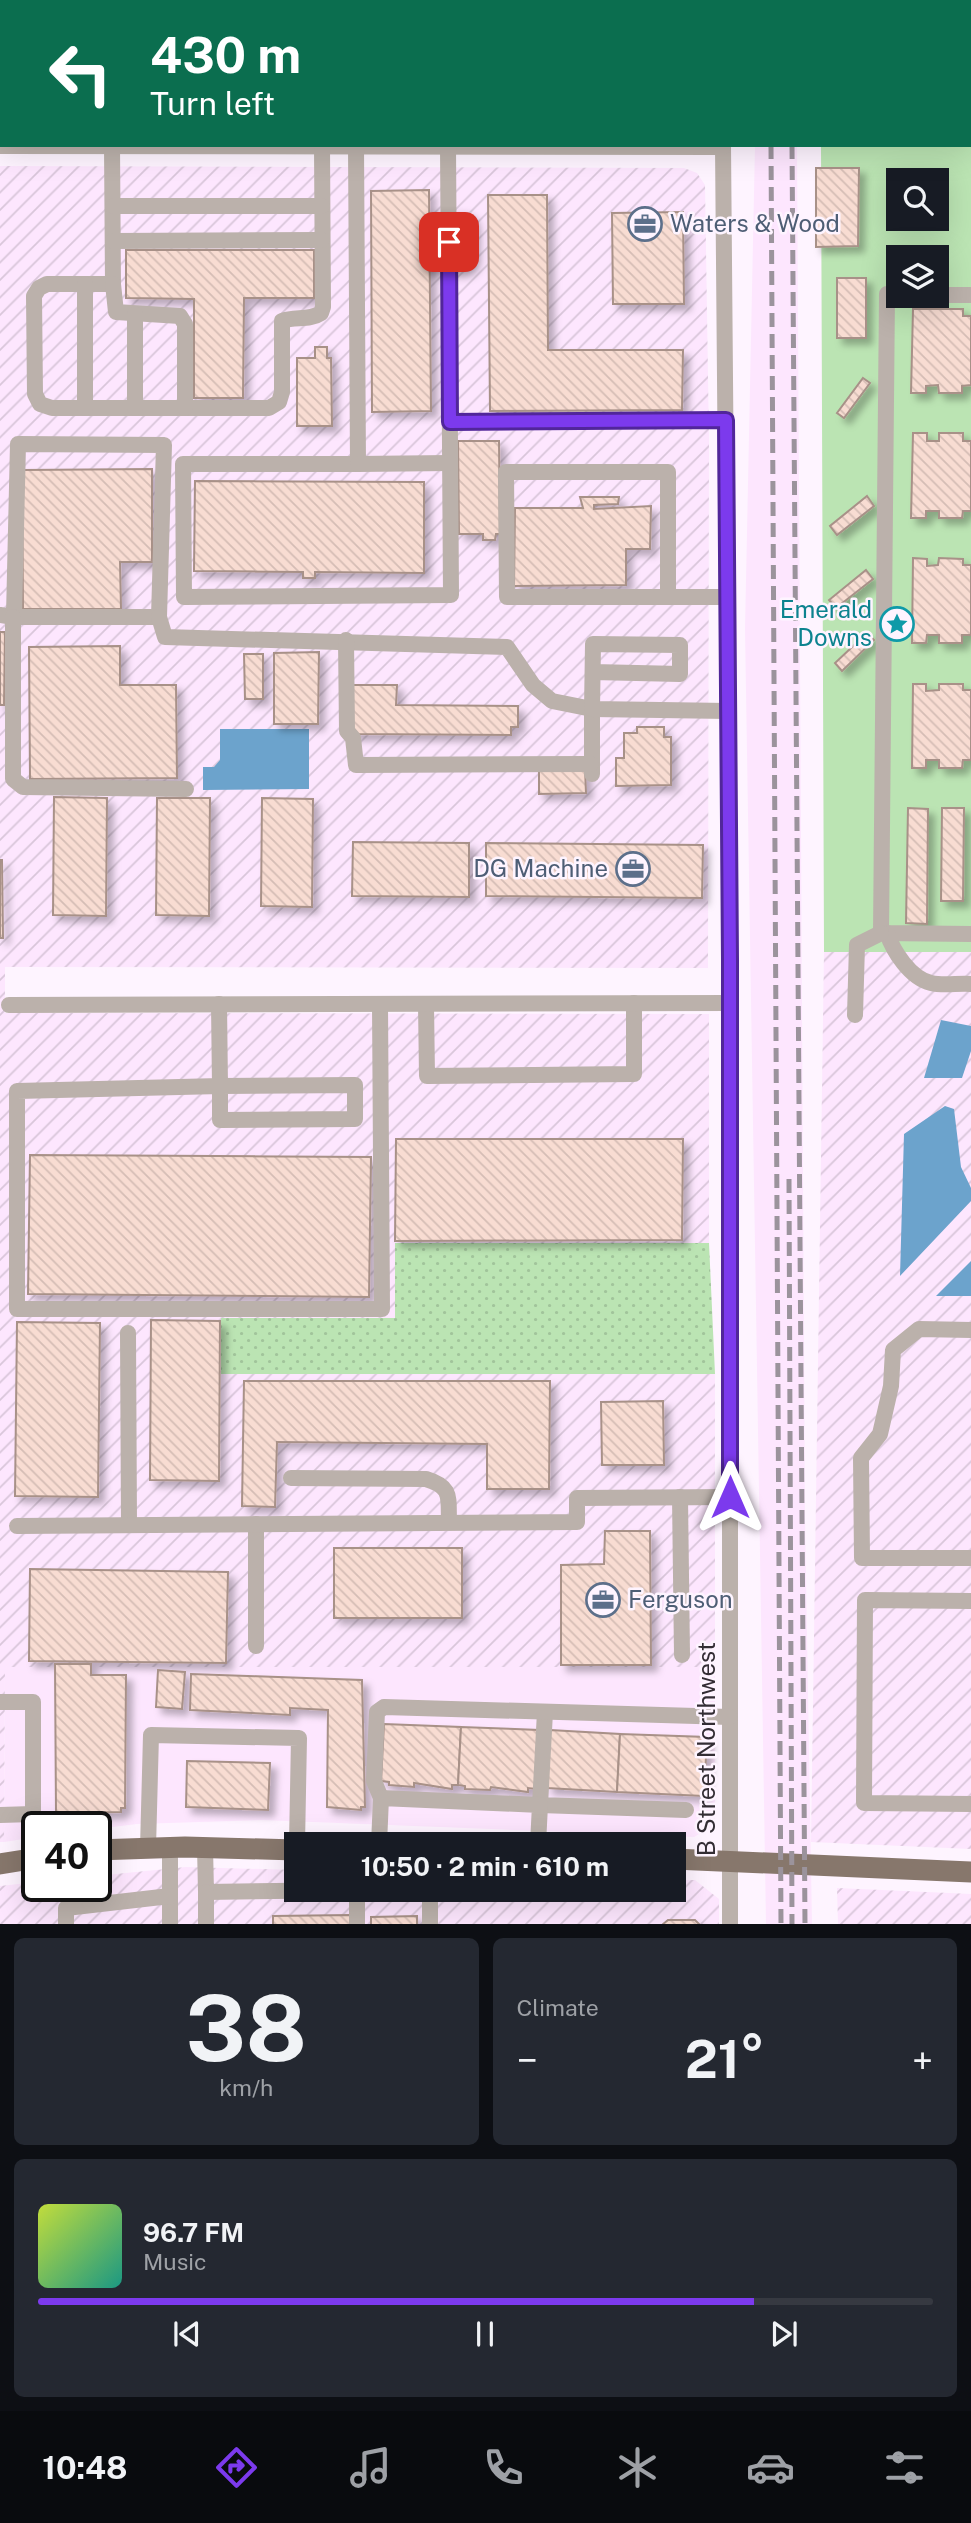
<!DOCTYPE html>
<meta charset="utf-8">
<style>
body{margin:0;font-family:"Public Sans",sans-serif;background:#242831;color:#f1f3f6;height:100vh;display:flex;flex-direction:column;font-size:26px;white-space:nowrap}
*{box-sizing:border-box;margin:0}
p{font-size:23px;color:#9ea1a6}
.icon{flex:none;width:38px;height:38px;fill:none;stroke:currentColor;stroke-width:2;stroke-linecap:round;stroke-linejoin:round}
.map{position:relative;height:1924px;overflow:hidden}
.side{display:flex;flex-direction:column;gap:14px;padding:14px;background:#0d0f14;flex:1}
.side>*{flex:none}
.top-card{position:absolute;left:0px;top:0px;width:971px;height:147px;box-shadow:0 7px 28px #0002;background:#0b6e4f;color:#fff;overflow:hidden}
.controls{position:absolute;left:886px;top:168px;display:grid;gap:14px}
.controls a{display:grid;place-items:center;width:63px;height:63px;border-radius:0px;background:#171b24;box-shadow:0 7px 28px #0002;font-size:35px}
.speed{position:absolute;left:21px;top:1811px;display:flex;gap:14px;font-size:35px;font-weight:700;text-align:center}
.speed>*{display:grid;place-content:center;width:91px;height:91px;border-radius:50%;background:#171b24;box-shadow:0 7px 28px #0002;line-height:1}
.speed .limit{border:4px solid #111;border-radius:10px;background:#fff;color:#111}
.pin{position:absolute;display:grid;place-items:center;width:60px;height:60px;color:#fff;margin:-30px;border-radius:14px;box-shadow:0 4px 10px #0006}
.me{position:absolute;width:77px;margin:-38px;rotate:0deg;stroke-linejoin:round;filter:drop-shadow(0 0 5px #0008)}
.turn{display:flex;align-items:center;gap:24px;height:147px;padding:0 35px;font-size:32px}
.turn .icon{width:91px;height:91px;stroke-width:2.5}
.turn b{display:block;font-size:49px;line-height:60px}
.big{font-size:52px;font-weight:700;line-height:1.1}
.side .tile{flex:1;display:flex;flex-direction:column;justify-content:center;gap:10px;min-width:0;padding:0 24px;border-radius:10px;background:#242831}
.side .dial{align-items:center;gap:0}
.dial b{font-size:91px;line-height:1}
.song{display:flex;align-items:center;gap:21px}
.cover{width:84px;height:84px;border-radius:10px;background:linear-gradient(135deg,hsl(70 70% 55%),hsl(170 70% 35%))}
.played{height:7px;border-radius:4px;background:linear-gradient(90deg,#7c3aed 80%,#363941 80%)}
.keys{display:flex;justify-content:space-around;direction:ltr}
.heat{display:flex;justify-content:space-between;align-items:center;font-size:38px;direction:ltr}
.side .tiles{flex:1;display:grid;gap:14px;grid-template-columns:1fr 1fr}
.tile:last-child{grid-column:span 2}
.trip{position:absolute;left:284px;top:1832px;width:402px;height:70px;border-radius:0px;background:#171b24;box-shadow:0 7px 28px #0002;font-weight:700;line-height:70px;text-align:center}
.dock{display:flex;height:112px;justify-content:space-around;align-items:center;background:#090b0e;color:#9ea1a6}
.dock .icon{width:49px;height:49px}
.dock .active{color:#7c3aed}
.dock b{font-size:32px;color:#f1f3f6}
.map>svg:first-child{display:block}
</style>
<div class="map">
<svg width="971" height="1925" viewBox="0 0 971 1925">
<defs>
<pattern id="industrial-furrows" width="10" height="10" patternUnits="userSpaceOnUse" patternTransform="scale(1.75)"><rect width="10" height="10" fill="#fde6fe"/><path d="M-1 1l2-2M0 10L10 0M9 11l2-2" fill="none" stroke="#d9c6da"/></pattern>
<pattern id="grass-dots" width="8" height="8" patternUnits="userSpaceOnUse" patternTransform="scale(1.75)"><rect width="8" height="8" fill="#bbe4b3"/><path d="M2 2h.1M6 6h.1" fill="none" stroke="#a1c49b" stroke-width="1.8" stroke-linecap="round"/></pattern>
<pattern id="building-back-hatch" width="6" height="6" patternUnits="userSpaceOnUse" patternTransform="scale(1.75)"><rect width="6" height="6" fill="#f8dcd2"/><path d="M-1 5l2 2M0 0l6 6M5-1l2 2" fill="none" stroke="#d5bdb5"/></pattern>
<filter id="shadow"><feDropShadow dx="6" dy="6" stdDeviation="3.5" flood-color="#0004"/></filter>
</defs>
<rect width="100%" height="100%" fill="#fef4ff"/>
<g fill="#fde6fe">
<polygon points="755,145 797,145 805,1519 812,1925 766,1924 745,629"/>
<polygon points="5,1667 715,1667 715,1818 712,1827 694,1837 261,1820 137,1824 96,1829 37,1827 37,1837 4,1842"/>
</g>
<g fill="url(#industrial-furrows)">
<polygon points="0,166 684,168 697,173 705,185 709,440 708,968 5,967 5,1013 709,1014 709,1243 395,1243 395,1318 221,1318 221,1374 715,1374 715,1667 5,1667 4,1842 0,1842"/>
<polygon points="824,952 971,952 971,1849 811,1842"/>
<polygon points="186,1867 296,1870 296,1890 674,1890 674,1880 695,1880 719,1899 719,1925 0,1925 0,1886 37,1882 37,1886 96,1886 96,1876"/>
<polygon points="837,1888 971,1894 971,1924 838,1924"/>
</g>
<polygon fill="url(#grass-dots)" points="395,1243 709,1243 715,1374 221,1374 221,1318 395,1318"/>
<path fill="#bbe4b3" fill-rule="evenodd" d="M 821,0 L 971,0 L 971,952 L 824,952 L 821,145 L 970,145 L 970,2 ZM 898,180 L 936,180 L 936,219 L 898,219 ZM 898,257 L 936,257 L 936,296 L 898,296 Z"/>
<g fill="#6ca3cc">
<polygon points="220,729 309,729 309,789 203,790 203,767 214,767 220,760"/>
<polygon points="941,1020 971,1026 971,1051 962,1078 924,1078"/>
<polygon points="945,1106 954,1109 961,1167 971,1188 971,1201 900,1276 904,1134"/>
<polygon points="971,1261 971,1296 936,1296"/>
</g>
<g fill="url(#building-back-hatch)" stroke="#a89188" stroke-width="2" filter="url(#shadow)">
<polygon points="0,0 199,0 199,2 2,2 0,60"/>
<rect x="328" y="0" width="266" height="2"/>
<polygon points="816,168 859,168 858,246 816,247"/>
<polygon points="429,190 431,411 372,412 371,191"/>
<polygon points="488,195 547,195 548,350 683,350 682,410 490,411"/>
<polygon points="683,212 684,304 613,304 612,213"/>
<polygon points="126,250 314,250 314,298 244,298 243,398 194,398 194,299 126,298"/>
<rect x="837" y="278" width="29" height="60"/>
<polygon points="913,309 963,309 963,316 971,316 971,385 962,386 962,393 939,393 938,385 926,386 926,393 911,393"/>
<polygon points="315,347 327,347 327,358 331,358 332,426 297,426 297,358 315,358"/>
<polygon points="863,378 870,383 844,418 837,413"/>
<polygon points="913,433 927,433 927,441 939,441 939,433 963,433 963,441 971,441 971,511 963,511 962,518 939,518 939,511 926,511 926,518 911,518"/>
<polygon points="458,441 499,441 500,534 496,534 495,540 483,540 483,534 459,534"/>
<polygon points="152,469 152,562 120,562 121,609 23,609 22,470"/>
<polygon points="195,481 424,482 424,573 315,572 315,578 303,578 303,572 194,571"/>
<polygon points="867,496 874,506 837,535 830,526"/>
<polygon points="580,497 619,497 618,504 594,505 594,509 651,506 650,549 626,549 626,585 514,586 515,508 583,508"/>
<polygon points="913,558 927,559 927,566 938,565 939,558 963,559 963,565 971,565 971,635 962,635 962,643 939,643 939,635 927,635 926,643 912,643"/>
<polygon points="866,570 873,579 836,608 829,600"/>
<polygon points="0,632 5,632 4,705 0,705"/>
<polygon points="867,633 874,640 842,671 835,663"/>
<polygon points="120,646 120,685 176,685 177,778 30,779 29,647"/>
<polygon points="319,652 318,724 274,724 274,653"/>
<polygon points="244,654 263,654 263,699 245,699"/>
<polygon points="913,684 926,684 926,691 939,690 939,684 963,684 963,690 971,690 971,760 963,760 962,768 939,768 939,760 926,760 926,768 912,768"/>
<polygon points="351,685 397,685 396,705 518,706 518,727 511,727 511,735 351,734"/>
<polygon points="637,727 664,727 664,737 671,737 671,785 616,786 616,758 624,758 624,733 637,733"/>
<polygon points="539,769 585,769 586,793 539,794"/>
<polygon points="54,797 107,798 106,916 53,915"/>
<polygon points="157,798 210,798 209,916 156,915"/>
<polygon points="262,798 313,799 312,907 261,906"/>
<polygon points="908,808 928,809 927,924 906,923"/>
<polygon points="942,808 964,808 963,901 941,901"/>
<polygon points="353,842 469,843 469,897 352,896"/>
<polygon points="486,843 703,845 702,898 486,896"/>
<polygon points="0,860 2,860 3,938 0,938"/>
<polygon points="396,1139 683,1139 682,1240 395,1241"/>
<polygon points="30,1155 371,1157 369,1297 28,1294"/>
<polygon points="151,1320 220,1321 219,1481 150,1480"/>
<polygon points="17,1322 100,1323 98,1497 15,1496"/>
<polygon points="244,1381 550,1381 549,1489 487,1489 487,1444 277,1442 275,1507 242,1506"/>
<polygon points="663,1401 664,1465 602,1465 601,1402"/>
<polygon points="605,1531 650,1531 651,1665 561,1665 561,1565 604,1564"/>
<rect x="334" y="1548" width="128" height="70"/>
<polygon points="30,1569 228,1572 226,1663 29,1661"/>
<polygon points="55,1664 91,1664 91,1675 126,1675 125,1808 121,1808 121,1812 56,1813"/>
<polygon points="158,1670 185,1672 182,1709 156,1707"/>
<polygon points="191,1674 362,1680 365,1807 361,1807 361,1810 327,1807 328,1710 290,1708 290,1715 190,1710"/>
<polygon points="384,1724 461,1727 458,1785 452,1785 452,1789 414,1783 414,1787 389,1785 389,1782 381,1781"/>
<polygon points="461,1727 539,1730 537,1789 528,1788 528,1792 491,1787 490,1790 465,1789 465,1786 458,1785"/>
<polygon points="550,1730 620,1734 617,1792 547,1788"/>
<polygon points="620,1734 707,1737 704,1796 617,1792"/>
<polygon points="187,1761 270,1763 268,1810 186,1807"/>
<polygon points="350,1915 350,1925 273,1925 273,1916"/>
<polygon points="417,1916 417,1925 371,1925 371,1917"/>
<polygon points="668,1920 695,1920 700,1925 662,1925"/>
</g>
<g fill="none" stroke-linecap="round" stroke-linejoin="round">
<g stroke="#bbb1ab" stroke-width="16">
<polyline points="260,0 260,2"/>
<polyline points="721,0 721,2"/>
<polyline points="658,2 658,0"/>
<polyline points="0,93 2,93"/>
<polyline points="723,145 730,960 730,1925"/>
<polyline points="0,146 723,147"/>
<path d="M 112,146 L 113,284 L 47,284 L 39,288 L 34,296 L 35,394 L 40,404 L 52,408 L 269,408 L 279,402 L 282,392 L 282,321 C 295,316 309,321 321,313 L 323,307 L 322,146"/>
<polyline points="356,146 358,464 183,464 184,597 451,595 448,146"/>
<polyline points="113,206 322,206"/>
<polyline points="113,241 322,240"/>
<polyline points="85,284 85,408"/>
<polyline points="113,284 116,312 180,316 185,324 185,408"/>
<polyline points="898,294 887,294 881,933 971,934"/>
<polyline points="936,295 971,295"/>
<polyline points="135,314 135,408"/>
<polyline points="450,422 726,420"/>
<polyline points="358,464 450,463"/>
<polyline points="668,597 668,472 506,472 507,597 727,597"/>
<polyline points="0,615 13,617 159,617 164,445 18,444 14,615"/>
<polyline points="13,617 13,779 23,787 186,789"/>
<polyline points="159,617 165,637 507,647 533,685 552,701 592,709 592,774"/>
<polyline points="346,640 347,731 353,738 356,765 591,764"/>
<polyline points="593,672 680,674 680,645 593,644 592,709 728,711"/>
<path d="M 887,933 C 893,951 910,978 931,983 C 943,986 958,983 971,984"/>
<polyline points="219,1004 220,1086 355,1085 355,1119 220,1120 220,1086 17,1091 17,1309 382,1309 380,1004"/>
<polyline points="426,1004 427,1076 634,1074 634,1003"/>
<polyline points="9,1005 730,1003"/>
<polyline points="855,1015 857,945 881,933"/>
<polyline points="971,1330 919,1329 893,1350 891,1386 880,1434 861,1458 862,1558 971,1558"/>
<polyline points="128,1333 129,1525"/>
<path d="M 291,1478 L 426,1479 C 453,1487 448,1498 449,1522"/>
<polyline points="680,1497 682,1655"/>
<polyline points="256,1524 256,1646"/>
<polyline points="17,1526 577,1522 577,1498 730,1497"/>
<polyline points="971,1601 865,1600 864,1803 971,1804"/>
<polyline points="0,1702 33,1702 33,1814 0,1815"/>
<polyline points="545,1712 540,1805 686,1810"/>
<polyline points="381,1798 374,1781 377,1712 384,1707 730,1717"/>
<polyline points="379,1844 381,1798 540,1805 538,1844"/>
<polyline points="170,1847 170,1925"/>
<polyline points="205,1847 206,1892 357,1890"/>
<polyline points="148,1848 151,1735 299,1738 297,1844"/>
<polyline points="33,1859 33,1814"/>
<polyline points="430,1890 430,1925"/>
<polyline points="357,1891 357,1925"/>
<polyline points="206,1892 206,1925"/>
<polyline points="66,1925 66,1908 170,1896"/>
</g>
<g stroke="#87776c" stroke-width="21">
<polyline points="96,1850 185,1847 296,1850"/>
<polyline points="674,1859 971,1872"/>
<polyline points="0,1864 37,1858"/>
</g>
<g stroke="#9b939c" stroke-width="5" stroke-dasharray="14 7" stroke-linecap="butt">
<polyline points="770,0 770,2"/>
<polyline points="790,0 790,2"/>
<polyline points="771,145 781,1925"/>
<polyline points="792,145 805,1925"/>
<polyline points="789,1179 792,1925"/>
</g>
</g>
<g fill="none" stroke-linecap="round" stroke-linejoin="round">
<g stroke="#51269a" stroke-width="18">
<polyline id="route" points="449,242 450,422 726,420 730,960 730,1497"/>
</g>
<use href="#route" stroke="#7c3aed" stroke-width="12"/>
</g>
<defs>
<g id="office-ring" transform="scale(1.75)"><circle r="9.5" fill="#fef4ff" stroke="#5c6f8a" stroke-width="1.5"/><path d="M-6-3h4V-5.5h4V-3h4V5H-6ZM-1-4.5V-3h2v-1.5ZM-6 0V1H6V0Z" fill="#5c6f8a"/></g>
<g id="sight-ring" transform="scale(1.75)"><circle r="9.5" fill="#fef4ff" stroke="#0f9aa8" stroke-width="1.5"/><path d="M0-6L1.8-2.2L6-1.7L2.9 1.2L3.7 5.4L0 3.3L-3.7 5.4L-2.9 1.2L-6-1.7L-1.8-2.2Z" fill="#0f9aa8"/></g>
</defs>
<g fill-rule="evenodd">
<use href="#office-ring" x="645" y="224"/>
<use href="#sight-ring" x="897" y="624"/>
<use href="#office-ring" x="633" y="869"/>
<use href="#office-ring" x="603" y="1600"/>
</g>
<g text-anchor="middle" stroke-width="5" stroke-linejoin="round" paint-order="stroke">
<g font-size="24" fill="#4e5e75" stroke="#fef4ff" text-anchor="start">
<text x="670" y="232">Waters &amp; Wood</text>
<text x="608" y="877" text-anchor="end">DG Machine</text>
<text x="628" y="1608">Ferguson</text>
</g>
<g font-size="24" fill="#0d838f" stroke="#fef4ff" text-anchor="end">
<text x="872" y="618">Emerald<tspan x="872" dy="28">Downs</tspan></text>
</g>
<g font-size="24" fill="#332d34" stroke="#fef4ff">
<text transform="translate(707 1749) rotate(-90)" y="8">B Street Northwest</text>
</g>
</g>
</svg>
<div class="controls">
<a><svg class="icon" aria-label="search" viewBox="0 0 24 24"><circle cx="10" cy="10" r="6"/><path d="M15 15l6 6"/></svg></a>
<a><svg class="icon" aria-label="layers" viewBox="0 0 24 24"><path d="M12 4l9 5-9 5-9-5zM3 14l9 5 9-5"/></svg></a>
</div>
<div class="speed"><div class="limit">40</div></div>
<div class="pin" style="left:449px;top:242px;background:#d93025"><svg class="icon" aria-label="arrive" viewBox="0 0 24 24"><path d="M6 21V4h12l-3 4 3 4H6"/></svg></div>
<svg class="me" style="left:730px;top:1497px" viewBox="-20 -20 40 40"><path d="M0-17L14 15 0 8-14 15z" fill="#7c3aed" stroke="#fff" stroke-width="4"/></svg>
<div class="trip">10:50 · 2 min · 610 m</div>
<div class="top-card">
<div class="turn"><svg class="icon" aria-label="left" viewBox="0 0 24 24"><path d="M17 20v-9H6M10 6l-5 5 5 5"/></svg><div><b>430 m</b>Turn left</div></div>
</div>
</div>
<section class="side">
<div class="tiles">
<div class="tile dial"><b>38</b><p>km/h</p></div>
<div class="tile"><p>Climate</p>
<div class="heat"><a>−</a><b class="big">21°</b><a>+</a></div>
</div>
<div class="tile">
<div class="song"><i class="cover"></i><div><b>96.7 FM</b><p>Music</p></div></div>
<div class="played"></div>
<div class="keys"><svg class="icon" aria-label="previous" viewBox="0 0 24 24"><path d="M18 5L8 12l10 7zM5 5v14"/></svg><svg class="icon" aria-label="pause" viewBox="0 0 24 24"><path d="M8 5v14M16 5v14"/></svg><svg class="icon" aria-label="next" viewBox="0 0 24 24"><path d="M6 5l10 7-10 7zM19 5v14"/></svg></div>
</div>
</div>
</section>
<nav class="dock">
<b>10:48</b>
<svg class="icon active" aria-label="directions" viewBox="0 0 24 24"><path d="M12 3l9 9-9 9-9-9zM9 14v-3h6M13 9l2 2-2 2"/></svg>
<svg class="icon" aria-label="music" viewBox="0 0 24 24"><path d="M9 18V5l10-2v13"/><circle cx="6" cy="18" r="3"/><circle cx="16" cy="16" r="3"/></svg>
<svg class="icon" aria-label="phone" viewBox="0 0 24 24"><path d="M5 4h4l2 5-3 2q2 4 5 5l2-3 5 2v4C11 20 4 13 5 4z"/></svg>
<svg class="icon" aria-label="climate" viewBox="0 0 24 24"><path d="M12 3v18M4 7l16 10M4 17L20 7"/></svg>
<svg class="icon" aria-label="car" viewBox="0 0 24 24"><path d="M5 17H2v-5l4-1 3-4h7l3 4 3 1v5h-3M9 17h6M6 11h13"/><circle cx="7" cy="17" r="2"/><circle cx="17" cy="17" r="2"/></svg>
<svg class="icon" aria-label="filters" viewBox="0 0 24 24"><path d="M4 7h16M4 17h16"/><circle cx="9" cy="7" r="2"/><circle cx="15" cy="17" r="2"/></svg>
</nav>
